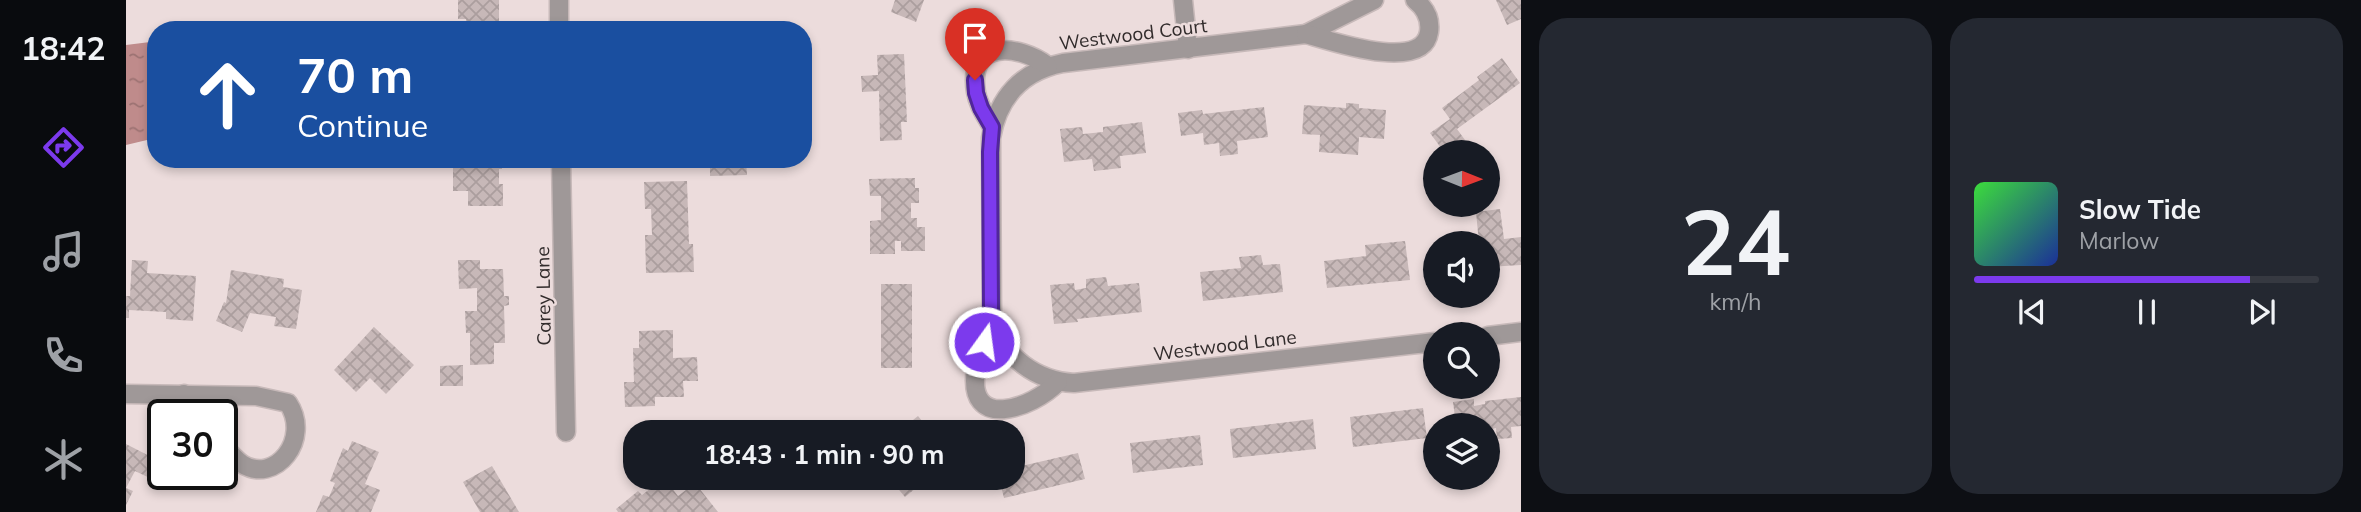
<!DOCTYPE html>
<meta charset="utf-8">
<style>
body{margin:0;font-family:Mulish,sans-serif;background:#242831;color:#f1f3f6;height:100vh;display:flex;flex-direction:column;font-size:26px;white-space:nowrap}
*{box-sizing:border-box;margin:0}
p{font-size:23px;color:#9ea1a6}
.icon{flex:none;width:38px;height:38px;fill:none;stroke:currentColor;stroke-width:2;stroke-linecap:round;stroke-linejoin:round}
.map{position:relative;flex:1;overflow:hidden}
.details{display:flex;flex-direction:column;gap:18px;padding:18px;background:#0d0f14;width:840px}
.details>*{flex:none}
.banner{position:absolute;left:21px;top:21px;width:665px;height:147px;border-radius:28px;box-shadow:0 4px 10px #0003;background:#1a4fa0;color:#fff;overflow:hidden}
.needle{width:46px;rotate:91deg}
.buttons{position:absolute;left:1297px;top:140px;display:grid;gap:14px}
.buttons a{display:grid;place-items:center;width:77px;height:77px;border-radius:50%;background:#171b24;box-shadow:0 4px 10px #0003;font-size:35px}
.speed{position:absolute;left:21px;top:399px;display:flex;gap:14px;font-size:35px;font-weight:700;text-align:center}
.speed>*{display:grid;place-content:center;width:91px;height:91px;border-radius:50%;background:#171b24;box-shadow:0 4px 10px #0003;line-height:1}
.speed .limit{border:4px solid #111;border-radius:10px;background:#fff;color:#111}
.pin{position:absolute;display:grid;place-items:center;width:60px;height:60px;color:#fff;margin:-72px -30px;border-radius:50% 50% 50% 0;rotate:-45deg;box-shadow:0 0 7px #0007}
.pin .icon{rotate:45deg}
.me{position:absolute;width:77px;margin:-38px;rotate:14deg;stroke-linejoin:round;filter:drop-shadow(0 0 5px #0008)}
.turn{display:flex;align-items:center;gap:24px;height:147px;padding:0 35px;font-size:32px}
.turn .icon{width:91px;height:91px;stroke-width:2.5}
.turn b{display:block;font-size:49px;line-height:60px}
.details .tile{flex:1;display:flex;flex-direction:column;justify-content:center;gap:10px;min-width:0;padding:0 24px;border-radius:28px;background:#242831}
.details .dial{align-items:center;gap:0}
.dial b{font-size:91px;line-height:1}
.song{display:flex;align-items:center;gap:21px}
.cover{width:84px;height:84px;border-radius:10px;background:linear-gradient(135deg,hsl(120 70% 55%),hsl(230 70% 35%))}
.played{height:7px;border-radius:4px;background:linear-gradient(90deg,#7c3aed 80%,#363941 80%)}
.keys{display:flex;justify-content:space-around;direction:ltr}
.details .tiles{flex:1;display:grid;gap:18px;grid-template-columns:repeat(2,1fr)}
.trip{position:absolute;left:497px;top:420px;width:402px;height:70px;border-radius:28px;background:#171b24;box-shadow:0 4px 10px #0003;font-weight:700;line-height:70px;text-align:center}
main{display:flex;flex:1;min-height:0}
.menu{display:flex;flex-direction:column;width:126px;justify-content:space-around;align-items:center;background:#090b0e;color:#9ea1a6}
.menu .icon{width:49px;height:49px}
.menu .active{color:#7c3aed}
.menu b{font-size:32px;color:#f1f3f6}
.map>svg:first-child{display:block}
</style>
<main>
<nav class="menu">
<b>18:42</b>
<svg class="icon active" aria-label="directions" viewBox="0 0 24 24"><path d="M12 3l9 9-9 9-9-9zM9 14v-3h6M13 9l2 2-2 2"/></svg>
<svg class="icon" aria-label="music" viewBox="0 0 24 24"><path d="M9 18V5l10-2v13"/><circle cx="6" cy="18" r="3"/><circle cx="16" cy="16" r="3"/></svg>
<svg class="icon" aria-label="phone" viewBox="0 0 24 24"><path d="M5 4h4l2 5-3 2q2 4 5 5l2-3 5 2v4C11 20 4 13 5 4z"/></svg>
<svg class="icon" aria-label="climate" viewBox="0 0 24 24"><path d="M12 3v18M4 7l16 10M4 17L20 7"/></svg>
</nav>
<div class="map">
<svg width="1395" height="512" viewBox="0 0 1395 512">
<defs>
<pattern id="water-ripples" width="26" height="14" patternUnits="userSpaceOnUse" patternTransform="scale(1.75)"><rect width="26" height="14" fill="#bf8b8b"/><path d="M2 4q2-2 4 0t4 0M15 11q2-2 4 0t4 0" fill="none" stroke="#9c7272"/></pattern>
<pattern id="building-cross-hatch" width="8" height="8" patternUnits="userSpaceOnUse" patternTransform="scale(1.75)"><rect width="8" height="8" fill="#c7b8b8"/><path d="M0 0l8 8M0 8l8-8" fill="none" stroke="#ab9e9e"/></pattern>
</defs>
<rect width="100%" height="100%" fill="#ecdcdc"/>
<g fill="url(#water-ripples)">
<polygon points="24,42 30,43 30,143 21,140 0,145 0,45"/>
<polygon points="76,159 156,159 154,165 89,164"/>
</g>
<g fill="url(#building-cross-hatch)">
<polygon points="332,0 373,0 373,30 340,30 340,19 332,19"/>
<polygon points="769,0 798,0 790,22 765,12"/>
<polygon points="1370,0 1395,0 1395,19 1381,25"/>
<polygon points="778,54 781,122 775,122 776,140 754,141 753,91 736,92 735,76 752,75 751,55"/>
<polygon points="1376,58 1394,83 1331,129 1339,140 1322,152 1318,152 1304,133 1324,119 1316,108 1353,80 1351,77"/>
<polygon points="1220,103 1233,104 1233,108 1260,110 1258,139 1233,137 1232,155 1193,152 1194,135 1176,134 1178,105 1220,108"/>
<polygon points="1138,107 1142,137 1111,141 1112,154 1094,156 1093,143 1078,145 1077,133 1055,136 1052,113 1076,110 1077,114"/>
<polygon points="1016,122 1020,153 994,156 995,168 968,171 966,159 938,162 934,129 956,127 957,134 977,132 977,127"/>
<polygon points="327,159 376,159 376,169 373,169 373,184 377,184 377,206 342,206 342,191 327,191"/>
<polygon points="584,159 620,159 621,175 584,176"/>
<polygon points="789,178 789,188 793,188 793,203 785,203 785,218 791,218 791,227 799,227 799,251 775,251 775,241 769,241 769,254 744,254 744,221 755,220 755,196 744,196 743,179"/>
<polygon points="561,181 563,244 567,244 568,272 520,273 519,235 526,235 525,209 519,209 518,182"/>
<polygon points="1374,209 1378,239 1395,237 1395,265 1362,267 1362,243 1353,243 1350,212"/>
<polygon points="1279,241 1284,280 1201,288 1198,261 1240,256 1239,245"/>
<polygon points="1135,255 1137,265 1154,264 1157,292 1077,301 1074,272 1115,268 1113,257"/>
<polygon points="6,260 22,261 21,273 70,276 67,321 40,319 40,312 3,310 3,318 0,318 0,296 4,296"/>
<polygon points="332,260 354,260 354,269 377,269 378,296 383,296 383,305 378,306 379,343 368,343 368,364 344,365 344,333 340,333 339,311 351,311 351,288 333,289"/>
<polygon points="105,270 158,279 157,287 176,290 170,329 148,326 150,317 124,313 116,332 90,321 98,302 100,303"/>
<polygon points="980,277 982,286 1013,283 1016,312 951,319 952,322 928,324 924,285 948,283 949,290 960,288 960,279"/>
<rect x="755" y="284" width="31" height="84"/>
<polygon points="248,327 288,365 260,394 244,378 230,392 208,370"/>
<polygon points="547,330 547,358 571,357 572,381 557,381 558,397 529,397 529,406 499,407 498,382 508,382 507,348 513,348 513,331"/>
<polygon points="337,365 337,386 314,386 314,366"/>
<polygon points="1395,397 1395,426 1385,427 1386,438 1371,439 1370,428 1365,429 1366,442 1362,443 1362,425 1330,425 1327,402 1348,399 1348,406 1359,404 1359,401"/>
<polygon points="1297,408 1301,438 1227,447 1224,417"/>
<polygon points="792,416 805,432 772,432"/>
<polygon points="1187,419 1190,449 1107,458 1104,429"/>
<polygon points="1074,435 1077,465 1007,473 1004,443"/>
<polygon points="226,441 253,452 239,484 254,490 245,512 190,512 197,495 203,497 209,483 204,481 217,448 222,451"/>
<polygon points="0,444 37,463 28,480 9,471 0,488 7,491 0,505"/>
<polygon points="952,453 959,479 878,498 873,478 887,478 887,468"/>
<polygon points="366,466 393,512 354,512 337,482"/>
<polygon points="538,478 552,496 569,483 592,512 492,512 490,509 512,491 516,495"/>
<polygon points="763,478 802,478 779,497"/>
</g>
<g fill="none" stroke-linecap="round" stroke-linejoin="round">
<g stroke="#c7b9b9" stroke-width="21">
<g id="street">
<polyline points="433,0 433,30"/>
<polyline points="1057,0 1062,49"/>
<path d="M 1248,0 L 1180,34 L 937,63 C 896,71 872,97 865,138 L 866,321 C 878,357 910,381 948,383 L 1309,342"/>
<path d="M 1180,34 C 1205,41 1297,73 1303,32 C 1305,18 1299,8 1289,0"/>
<path d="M 866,127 C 860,116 852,105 850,92 C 841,39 893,44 922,66"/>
<polyline points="435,159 440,432"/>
<path d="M 870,332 C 857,343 853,352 850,369 C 840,432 906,409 932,382"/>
<polyline points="1362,336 1395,332"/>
<path d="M 0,394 L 130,396 L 162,403 C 186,439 149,485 116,464 C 109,459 102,451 96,444"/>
<polyline points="58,394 71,415"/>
</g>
</g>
<use href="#street" stroke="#9f9898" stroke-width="18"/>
</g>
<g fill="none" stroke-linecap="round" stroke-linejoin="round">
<g stroke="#51269a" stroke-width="18">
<polyline id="route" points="849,80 850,93 855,108 866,127 864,152 865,310 870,332 858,342"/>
</g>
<use href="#route" stroke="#7c3aed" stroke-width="12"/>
</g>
<g text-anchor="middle" stroke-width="5" stroke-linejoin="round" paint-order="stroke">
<g font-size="19" fill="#322c2c" stroke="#ecdcdc">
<text transform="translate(1007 34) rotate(-7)" y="7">Westwood Court</text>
<text transform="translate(417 296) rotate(-91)" y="7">Carey Lane</text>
<text transform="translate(1099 345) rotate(-7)" y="7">Westwood Lane</text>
</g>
</g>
</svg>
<div class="buttons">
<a><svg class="needle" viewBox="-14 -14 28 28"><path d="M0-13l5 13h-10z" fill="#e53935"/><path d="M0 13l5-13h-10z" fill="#9ea1a6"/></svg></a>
<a><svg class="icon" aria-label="sound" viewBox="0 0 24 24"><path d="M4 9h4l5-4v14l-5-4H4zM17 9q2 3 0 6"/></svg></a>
<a><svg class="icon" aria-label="search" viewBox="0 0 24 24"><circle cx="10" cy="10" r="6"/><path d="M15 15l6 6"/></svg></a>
<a><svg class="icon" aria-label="layers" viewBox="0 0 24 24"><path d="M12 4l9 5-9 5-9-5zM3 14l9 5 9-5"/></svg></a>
</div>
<div class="speed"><div class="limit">30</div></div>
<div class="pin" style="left:849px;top:80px;background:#d93025"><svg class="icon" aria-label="arrive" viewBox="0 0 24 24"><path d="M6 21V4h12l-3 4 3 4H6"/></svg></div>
<svg class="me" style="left:858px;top:342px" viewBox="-20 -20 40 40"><circle r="17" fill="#7c3aed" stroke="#fff" stroke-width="3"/><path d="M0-11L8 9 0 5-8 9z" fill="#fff"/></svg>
<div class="trip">18:43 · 1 min · 90 m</div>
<div class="banner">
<div class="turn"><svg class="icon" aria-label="ahead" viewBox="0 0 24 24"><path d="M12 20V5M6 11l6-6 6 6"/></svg><div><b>70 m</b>Continue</div></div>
</div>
</div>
<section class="details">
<div class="tiles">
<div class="tile dial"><b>24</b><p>km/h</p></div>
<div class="tile">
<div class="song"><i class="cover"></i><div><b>Slow Tide</b><p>Marlow</p></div></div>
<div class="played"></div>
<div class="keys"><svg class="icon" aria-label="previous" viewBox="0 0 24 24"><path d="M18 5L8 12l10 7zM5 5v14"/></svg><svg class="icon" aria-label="pause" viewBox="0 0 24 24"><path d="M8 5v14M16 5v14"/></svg><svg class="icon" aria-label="next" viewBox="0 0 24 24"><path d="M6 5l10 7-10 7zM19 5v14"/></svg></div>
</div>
</div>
</section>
</main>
